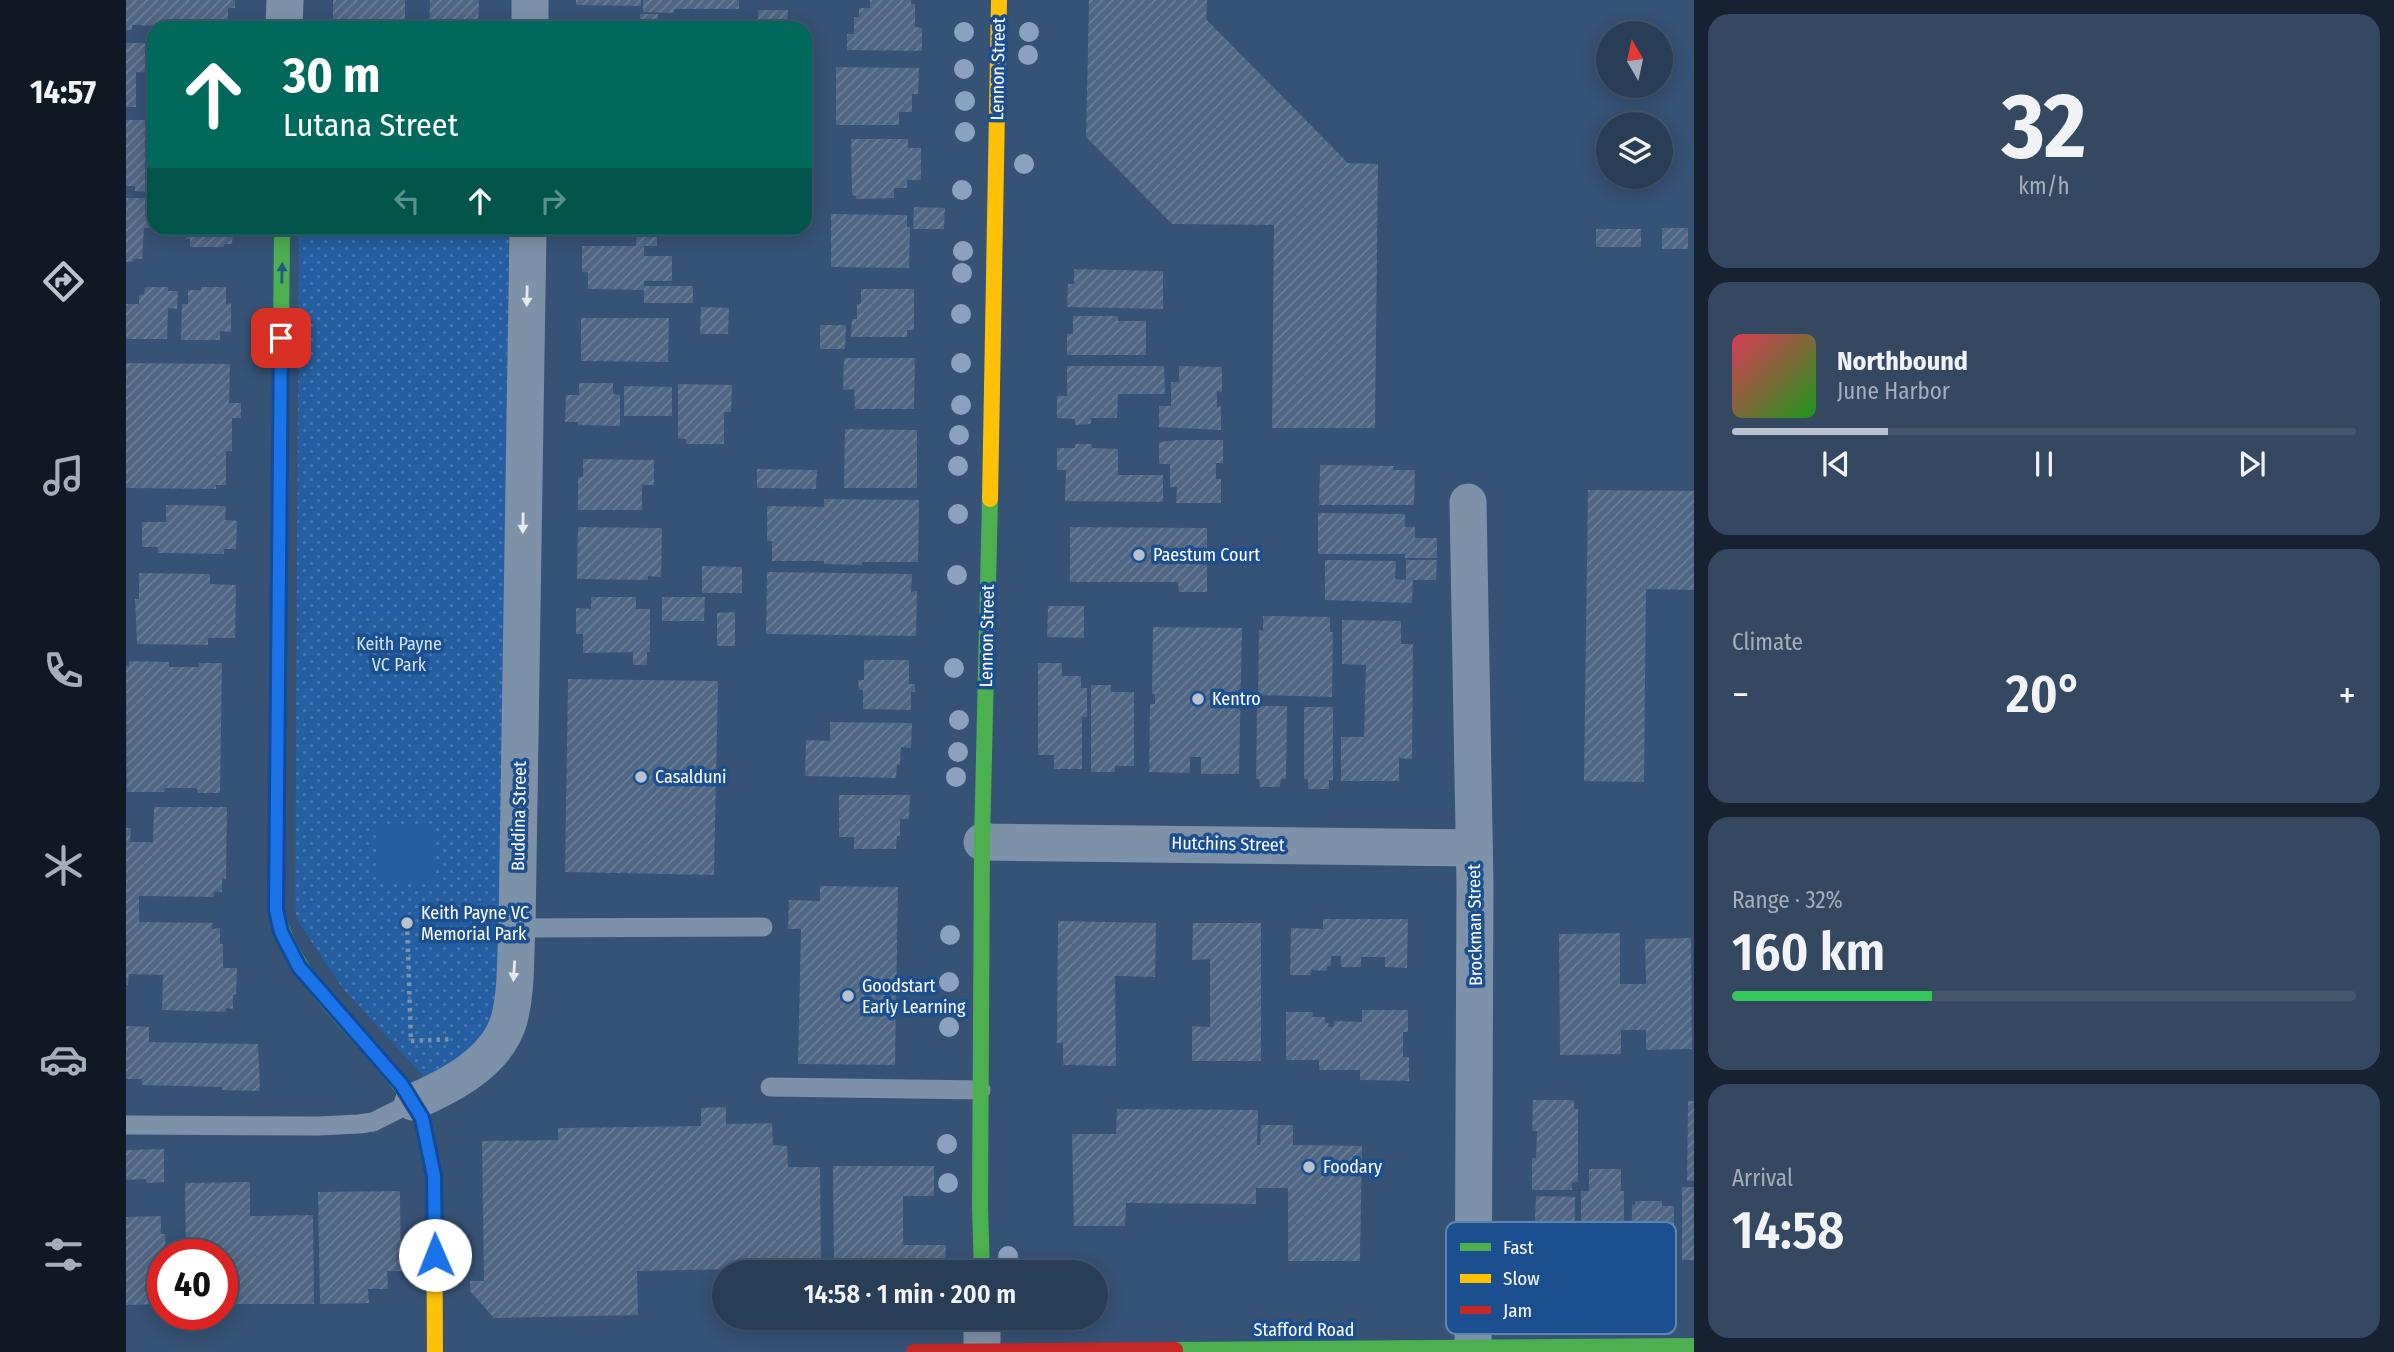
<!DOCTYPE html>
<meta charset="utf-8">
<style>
body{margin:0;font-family:"Fira Sans Condensed",sans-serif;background:#344961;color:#f1f3f6;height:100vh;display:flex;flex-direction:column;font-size:26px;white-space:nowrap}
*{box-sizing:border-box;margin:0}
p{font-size:23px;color:#a5aeba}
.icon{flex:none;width:38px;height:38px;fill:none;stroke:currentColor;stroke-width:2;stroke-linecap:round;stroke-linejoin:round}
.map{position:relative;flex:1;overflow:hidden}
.drawer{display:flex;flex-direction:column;gap:14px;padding:14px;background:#162230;width:700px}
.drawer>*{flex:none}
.hud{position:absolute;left:21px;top:21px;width:665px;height:214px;border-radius:21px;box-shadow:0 4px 18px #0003,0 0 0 2px #44576d;background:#00695c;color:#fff;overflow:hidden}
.needle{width:46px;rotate:351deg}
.buttons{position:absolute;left:1470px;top:21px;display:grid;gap:14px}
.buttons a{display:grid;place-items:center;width:77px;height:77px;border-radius:50%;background:#283e57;box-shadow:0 4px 18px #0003,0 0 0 2px #44576d;font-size:35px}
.speed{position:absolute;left:21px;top:1239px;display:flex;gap:14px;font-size:35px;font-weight:700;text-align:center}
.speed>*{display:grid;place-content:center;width:91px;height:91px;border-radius:50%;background:#283e57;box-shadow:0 4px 18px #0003,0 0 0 2px #44576d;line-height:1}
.speed .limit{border:10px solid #d22;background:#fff;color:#111}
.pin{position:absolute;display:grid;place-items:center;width:60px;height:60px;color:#fff;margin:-30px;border-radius:14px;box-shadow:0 4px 10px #0006}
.me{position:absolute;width:77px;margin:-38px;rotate:359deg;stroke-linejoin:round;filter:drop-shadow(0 0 5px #0008)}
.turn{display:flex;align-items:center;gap:24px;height:147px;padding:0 21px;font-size:32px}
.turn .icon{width:91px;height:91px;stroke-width:2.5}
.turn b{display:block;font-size:49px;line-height:60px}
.lanes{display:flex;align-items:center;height:66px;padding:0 21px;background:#0003;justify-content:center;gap:35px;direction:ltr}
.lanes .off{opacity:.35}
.big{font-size:52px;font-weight:600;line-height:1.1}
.drawer .tile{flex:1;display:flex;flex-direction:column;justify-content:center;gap:10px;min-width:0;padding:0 24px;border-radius:21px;background:#344961}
.drawer .dial{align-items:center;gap:0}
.dial b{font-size:91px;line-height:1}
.song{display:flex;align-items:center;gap:21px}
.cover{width:84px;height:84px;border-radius:10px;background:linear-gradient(135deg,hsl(350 70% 55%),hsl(120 70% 35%))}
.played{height:7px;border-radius:4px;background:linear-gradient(90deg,#b9c2ce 25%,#44576d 25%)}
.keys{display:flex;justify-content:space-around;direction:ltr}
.heat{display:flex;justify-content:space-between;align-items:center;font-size:38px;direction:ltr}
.charge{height:10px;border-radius:5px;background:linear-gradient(90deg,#34c759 32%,#44576d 0)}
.trip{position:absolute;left:586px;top:1260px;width:396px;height:70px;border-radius:35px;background:#283e57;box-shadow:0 4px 18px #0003,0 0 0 2px #44576d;font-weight:600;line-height:70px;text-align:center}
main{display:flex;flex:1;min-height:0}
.menu{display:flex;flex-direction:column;width:126px;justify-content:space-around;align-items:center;background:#101923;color:#a5aeba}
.menu .icon{width:49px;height:49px}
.menu .current{color:#b9c2ce}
.menu b{font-size:32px;color:#f1f3f6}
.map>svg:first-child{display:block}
</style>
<main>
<nav class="menu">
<b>14:57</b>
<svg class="icon current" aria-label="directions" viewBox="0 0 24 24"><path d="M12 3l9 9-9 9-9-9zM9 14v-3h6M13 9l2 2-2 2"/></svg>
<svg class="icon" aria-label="music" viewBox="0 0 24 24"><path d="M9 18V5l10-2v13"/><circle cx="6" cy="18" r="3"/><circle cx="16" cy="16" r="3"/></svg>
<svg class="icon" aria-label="phone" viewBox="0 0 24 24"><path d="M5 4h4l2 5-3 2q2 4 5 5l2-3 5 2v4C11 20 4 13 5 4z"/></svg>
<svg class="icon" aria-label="climate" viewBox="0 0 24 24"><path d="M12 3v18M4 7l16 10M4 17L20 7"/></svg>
<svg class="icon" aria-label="car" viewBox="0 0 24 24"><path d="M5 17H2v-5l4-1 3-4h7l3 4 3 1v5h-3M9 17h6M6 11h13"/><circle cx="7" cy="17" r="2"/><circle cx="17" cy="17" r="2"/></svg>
<svg class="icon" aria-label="filters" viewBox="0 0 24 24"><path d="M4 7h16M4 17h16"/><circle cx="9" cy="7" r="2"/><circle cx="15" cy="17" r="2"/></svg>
</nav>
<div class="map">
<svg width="1568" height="1352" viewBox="0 0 1568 1352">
<defs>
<pattern id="park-dots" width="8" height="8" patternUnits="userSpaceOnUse" patternTransform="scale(1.75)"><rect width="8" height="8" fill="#265fa1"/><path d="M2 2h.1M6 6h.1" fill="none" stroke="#4777af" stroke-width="1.8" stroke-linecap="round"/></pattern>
<pattern id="building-hatch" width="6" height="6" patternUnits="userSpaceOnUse" patternTransform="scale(1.75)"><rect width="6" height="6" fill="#506783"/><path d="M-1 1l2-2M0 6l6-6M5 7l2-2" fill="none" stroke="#6a7e96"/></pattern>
</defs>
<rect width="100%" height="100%" fill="#365274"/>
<polygon fill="url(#park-dots)" points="173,228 383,228 373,1008 351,1055 299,1078 217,989 173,923 169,911"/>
<rect fill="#265fa1" x="251" y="826" width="59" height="57"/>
<g fill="url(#building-hatch)">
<polygon points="0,0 109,0 109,8 102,8 102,28 6,25 6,30 0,30"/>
<polygon points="207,0 279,0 279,21 261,21 261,28 207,28"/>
<polygon points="304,0 353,0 352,28 303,28"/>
<polygon points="450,0 515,0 515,6 450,5"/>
<polygon points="517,0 613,0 613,9 548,9 548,13 517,12"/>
<polygon points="744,0 785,0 785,4 789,4 789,27 796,28 796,51 721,50 721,34 728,34 728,17 733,17 733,8 744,8"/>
<polygon points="963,0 1081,0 1080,19 1222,163 1252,164 1249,428 1146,428 1148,225 1046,224 960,137"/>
<polygon points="632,10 662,10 661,28 632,28"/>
<polygon points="514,14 532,14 532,20 606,20 606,28 511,28 511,20 514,20"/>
<polygon points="457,19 505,19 505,28 447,28 447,25 457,26"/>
<polygon points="0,43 28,43 28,73 10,72 10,107 0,107"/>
<polygon points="710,67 793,68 792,94 786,94 786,112 773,112 773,125 710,125"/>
<polygon points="0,120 25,120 28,192 9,191 9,186 0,186"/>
<polygon points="725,139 782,139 782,148 795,148 795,180 781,180 781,188 768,188 768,198 730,199 730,196 726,195"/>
<polygon points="0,198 28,198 28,228 18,228 16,259 8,259 6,262 0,262"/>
<polygon points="788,207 819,208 818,229 787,229"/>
<polygon points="705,214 781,215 781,227 784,227 783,268 705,267"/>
<polygon points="52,228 107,228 106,244 98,244 98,247 64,247 64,239 60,239 60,236 52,236"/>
<rect x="1536" y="228" width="26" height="21"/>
<rect x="1470" y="229" width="45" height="18"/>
<polygon points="511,231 531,232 531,246 518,246 518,256 546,256 546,281 518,281 518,286 567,286 567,303 518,303 518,290 462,289 462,272 456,272 456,246 510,246"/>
<polygon points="948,269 1037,271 1037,309 941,307 942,284 948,284"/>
<polygon points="19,287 42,287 42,291 52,291 51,309 42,308 41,339 0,339 0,304 13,304 13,295 18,294"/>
<polygon points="75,287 100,287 100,304 105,303 105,332 94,331 94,340 55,340 56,304 62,304 62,290 75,290"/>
<polygon points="735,289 788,289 788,330 781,330 781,337 725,337 726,319 731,319 731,304 735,304"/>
<polygon points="575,307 603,308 602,334 574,334"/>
<polygon points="947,316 992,316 992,321 1020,321 1020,355 941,355 941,334 947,334"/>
<polygon points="455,318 543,318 542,362 455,361"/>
<polygon points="694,325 720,325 719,349 694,349"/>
<polygon points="718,358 789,358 788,409 729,409 728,389 717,390"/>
<polygon points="0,363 104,364 103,403 115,403 115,418 106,418 106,451 100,451 100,485 90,485 90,489 0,488"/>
<polygon points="941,366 1038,366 1039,394 992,394 991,418 965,418 965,424 949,425 949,419 931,418 931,396 941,396"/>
<polygon points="1053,366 1096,367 1096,392 1091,391 1091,407 1095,406 1095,430 1033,427 1033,406 1045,406 1045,382 1053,382"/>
<polygon points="453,383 487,383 487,394 494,395 494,426 452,425 452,422 439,422 440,395 453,395"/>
<polygon points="552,384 606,385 605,412 598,412 598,444 560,444 560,439 552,438"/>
<polygon points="498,386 546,387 546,416 498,416"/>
<polygon points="719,429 791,430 791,488 718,488"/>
<polygon points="1052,440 1097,440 1097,463 1090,463 1090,479 1095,479 1095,503 1050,503 1051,487 1044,487 1044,464 1033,464 1033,442"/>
<polygon points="949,444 966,444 966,448 992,449 992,475 1037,475 1037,502 939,501 940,470 931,470 931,448 949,448"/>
<polygon points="457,459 528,460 528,485 516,485 516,510 452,510 452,477 457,477"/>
<polygon points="1194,465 1268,466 1267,470 1289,470 1288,505 1193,505"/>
<polygon points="631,469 691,470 690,489 631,488"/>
<polygon points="1462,490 1568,491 1568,590 1520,589 1518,782 1458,781"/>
<polygon points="698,499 793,500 792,562 736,562 736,565 698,564 698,561 646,561 646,541 641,541 641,506 698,507"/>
<polygon points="40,505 100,506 99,520 111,521 110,549 98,549 98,554 32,553 32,547 16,547 16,522 40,522"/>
<polygon points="1192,513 1279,514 1279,527 1289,527 1289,538 1311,538 1311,558 1279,558 1279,554 1192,554"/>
<polygon points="452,527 536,528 535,577 522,576 522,580 451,579"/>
<polygon points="944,527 1081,528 1081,592 1053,592 1052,582 944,582"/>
<polygon points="1199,560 1270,561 1269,579 1280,580 1280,560 1311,560 1310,580 1287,580 1286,603 1199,600"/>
<polygon points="576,566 616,567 616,593 576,593"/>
<polygon points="641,572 786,574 785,592 791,591 790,636 640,634"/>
<polygon points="13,573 84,574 84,584 110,585 109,638 82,638 82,645 11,644 9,599 13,599"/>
<polygon points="465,597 510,597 510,609 524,609 524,652 521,652 521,665 507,665 507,652 457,653 457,634 450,634 450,608 465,609"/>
<polygon points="536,597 579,597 578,621 536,621"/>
<polygon points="922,606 958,606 958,638 921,637"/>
<polygon points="609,612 609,646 591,646 591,613"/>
<polygon points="1137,616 1204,617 1204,632 1207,632 1206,697 1132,695 1133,630 1137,631"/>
<polygon points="1216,620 1275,621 1275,644 1287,644 1286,759 1273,758 1273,781 1215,781 1215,737 1238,737 1240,665 1216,664"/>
<polygon points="1027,627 1116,628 1113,774 1075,774 1075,757 1064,757 1064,773 1023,772 1024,704 1029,704 1029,694 1026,694"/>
<polygon points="738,660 783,660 783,684 789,684 789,692 785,692 785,710 737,709 737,690 733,690 732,680 738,680"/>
<polygon points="3,661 43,662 43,667 73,667 73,663 96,663 94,793 72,793 71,788 39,788 38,792 1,792 0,666 3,666"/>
<polygon points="912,663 936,663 936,676 955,676 955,688 961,688 961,717 956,717 956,769 928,769 928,755 912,755"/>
<polygon points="442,679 592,681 588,875 439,872"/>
<polygon points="965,685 985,685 985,692 1008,692 1008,766 989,766 989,772 965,772"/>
<polygon points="1131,706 1161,706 1160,779 1155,779 1154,787 1134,787 1133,779 1130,779"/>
<polygon points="1178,707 1207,707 1207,780 1203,780 1203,789 1182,789 1182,779 1178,779"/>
<polygon points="704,722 786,723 785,748 775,747 774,765 771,765 770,778 679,776 680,740 704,741"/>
<polygon points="713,795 784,795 783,819 774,819 774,836 771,836 770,849 728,849 728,837 713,837"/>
<polygon points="28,807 101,807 100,879 96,878 96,892 88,892 88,897 13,896 13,922 87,923 86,929 94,928 94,944 97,944 97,968 111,968 110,994 107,995 107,1009 100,1008 100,1012 36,1010 37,975 3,974 2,985 0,985 0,828 5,828 4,842 27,842"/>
<polygon points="694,886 772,887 769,1065 672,1064 675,929 662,929 663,900 694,901"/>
<polygon points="1197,919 1282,919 1281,968 1259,967 1259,957 1235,957 1235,967 1215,967 1215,956 1205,956 1205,966 1201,966 1201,971 1185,970 1185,975 1164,975 1165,928 1197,929"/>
<polygon points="932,921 1030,923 1029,977 989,976 990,1066 937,1065 937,1043 931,1043"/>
<polygon points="1067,923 1135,923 1135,1061 1066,1061 1066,1026 1084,1027 1084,959 1066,960"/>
<polygon points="1494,933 1494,984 1520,984 1519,939 1565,938 1566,1049 1520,1050 1520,1030 1495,1030 1495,1054 1434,1055 1433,934"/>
<polygon points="1236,1010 1282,1010 1282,1032 1277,1032 1277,1057 1283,1057 1283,1081 1234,1080 1234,1070 1193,1070 1193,1060 1160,1060 1160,1012 1187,1012 1186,1017 1199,1017 1199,1023 1203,1023 1202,1027 1208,1027 1208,1021 1236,1022"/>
<polygon points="0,1026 23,1027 23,1042 132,1044 134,1091 96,1090 96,1087 16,1085 16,1079 0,1079"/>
<polygon points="1407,1100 1448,1100 1448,1109 1452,1109 1452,1182 1446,1182 1446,1190 1406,1190 1406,1158 1410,1158 1411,1131 1406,1131"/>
<polygon points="1562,1101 1568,1101 1568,1181 1561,1181"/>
<polygon points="600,1107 600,1124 646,1123 647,1145 661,1146 662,1167 694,1167 695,1266 708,1265 707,1166 808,1166 808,1196 777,1196 777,1245 820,1245 819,1272 663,1272 663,1268 511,1271 512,1315 368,1318 344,1291 344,1281 358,1281 356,1141 432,1140 432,1128 575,1126 575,1108"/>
<polygon points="991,1109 1132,1110 1131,1145 1134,1145 1135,1125 1167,1125 1167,1145 1236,1146 1234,1261 1162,1261 1162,1188 1130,1188 1130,1204 1000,1203 999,1226 948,1226 946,1134 990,1134"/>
<polygon points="38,1149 38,1182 20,1183 20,1179 0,1180 0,1150"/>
<polygon points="1463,1169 1495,1169 1495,1191 1498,1191 1498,1264 1455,1264 1455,1191 1463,1191"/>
<polygon points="124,1182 124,1216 187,1215 188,1304 96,1304 96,1255 57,1255 57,1250 60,1249 59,1183"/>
<rect x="1556" y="1187" width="12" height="73"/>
<polygon points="274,1191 275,1271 261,1271 262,1289 242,1289 243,1303 194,1304 192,1192"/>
<polygon points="1410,1196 1449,1197 1448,1260 1407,1259"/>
<polygon points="1509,1201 1536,1201 1536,1206 1548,1206 1548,1263 1505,1263 1506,1205 1509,1205"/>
<polygon points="35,1216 35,1234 39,1234 40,1255 37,1255 37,1304 0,1305 0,1217"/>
</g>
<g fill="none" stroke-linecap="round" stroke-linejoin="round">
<g stroke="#7d92a8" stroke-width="4.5" stroke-dasharray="3.5 5" stroke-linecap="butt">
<polyline points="281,923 285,1041"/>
<polyline points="285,1041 327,1039"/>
</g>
<g stroke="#7d92a8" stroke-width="19">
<polyline points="391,928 637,927"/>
<polyline points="644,1087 855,1090"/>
<polyline points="0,1125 192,1126 233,1124 247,1122 287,1102"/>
</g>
<g stroke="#7d92a8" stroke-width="37">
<polyline points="158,28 159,0"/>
<polyline points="404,28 404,0"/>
<polyline points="1342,502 1349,885 1347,1348"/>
<polyline points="856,842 1348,848"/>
<path d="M 287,1102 C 324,1086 371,1062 383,1020 C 391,991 389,957 391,928 L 402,228"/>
<polyline points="856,1318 856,1351"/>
</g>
<g stroke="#4caf50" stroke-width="16">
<path d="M 156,228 L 150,910 C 169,992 256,1045 296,1119"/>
<polyline points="856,1272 854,1207 856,842 864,499"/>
<polyline points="1049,1350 1568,1346"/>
</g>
<g stroke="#ffc107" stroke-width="16">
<polyline points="864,499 873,0"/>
<polyline points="296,1119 308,1176 309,1352"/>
</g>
<polyline stroke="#c62828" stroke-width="16" points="788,1352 1049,1350"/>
</g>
<g fill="#8aa2be">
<circle cx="838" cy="32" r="10"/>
<circle cx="903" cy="32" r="10"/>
<circle cx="902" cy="55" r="10"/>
<circle cx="838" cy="69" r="10"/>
<circle cx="839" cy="101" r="10"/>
<circle cx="839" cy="132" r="10"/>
<circle cx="898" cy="164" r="10"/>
<circle cx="836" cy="190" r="10"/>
<circle cx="837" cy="251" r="10"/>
<circle cx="836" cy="273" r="10"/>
<circle cx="835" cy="314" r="10"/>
<circle cx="835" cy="363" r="10"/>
<circle cx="835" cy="405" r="10"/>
<circle cx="833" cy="435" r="10"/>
<circle cx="832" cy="466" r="10"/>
<circle cx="832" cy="514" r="10"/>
<circle cx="831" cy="575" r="10"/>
<circle cx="828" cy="668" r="10"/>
<circle cx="833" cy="720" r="10"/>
<circle cx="832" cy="752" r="10"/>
<circle cx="830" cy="777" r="10"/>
<circle cx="824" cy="935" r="10"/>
<circle cx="823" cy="982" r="10"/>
<circle cx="823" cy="1027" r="10"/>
<circle cx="821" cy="1144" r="10"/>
<circle cx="822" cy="1183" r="10"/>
<circle cx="882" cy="1256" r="10"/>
</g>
<defs><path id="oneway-solid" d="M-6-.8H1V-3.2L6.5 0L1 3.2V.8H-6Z" transform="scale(1.75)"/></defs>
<use fill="#205989" href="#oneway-solid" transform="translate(156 273) rotate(-89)"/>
<g fill="#e5e9ee">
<use href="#oneway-solid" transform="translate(401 296) rotate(91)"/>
<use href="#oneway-solid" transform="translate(397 523) rotate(91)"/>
<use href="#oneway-solid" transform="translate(388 971) rotate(94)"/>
</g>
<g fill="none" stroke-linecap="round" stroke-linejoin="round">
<g stroke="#114b97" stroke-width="18">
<polyline id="route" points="155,338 150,910 155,932 173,967 275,1084 296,1118 308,1176 309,1255"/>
</g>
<use href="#route" stroke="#1a73e8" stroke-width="12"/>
</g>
<g fill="#b9c2ce" stroke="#1b4f8f" stroke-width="2.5">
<circle cx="1013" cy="555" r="7"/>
<circle cx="1072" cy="699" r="7"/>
<circle cx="515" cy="777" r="7"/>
<circle cx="281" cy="923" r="7"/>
<circle cx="722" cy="996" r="7"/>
<circle cx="1183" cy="1167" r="7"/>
</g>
<g text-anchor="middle" stroke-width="7" stroke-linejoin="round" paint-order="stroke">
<g font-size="18" fill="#fff" stroke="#1b4f8f">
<text transform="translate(872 69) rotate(-89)" y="6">Lennon Street</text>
<text transform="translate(861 636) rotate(-89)" y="6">Lennon Street</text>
<text transform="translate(393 816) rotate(-89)" y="6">Buddina Street</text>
<text transform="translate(1102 844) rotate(1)" y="6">Hutchins Street</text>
<text transform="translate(1349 925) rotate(-91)" y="6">Brockman Street</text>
<text x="1178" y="1336">Stafford Road</text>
</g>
<g font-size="18" fill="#fff" stroke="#1b4f8f" text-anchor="start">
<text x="1027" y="561">Paestum Court</text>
<text x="1086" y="705">Kentro</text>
<text x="529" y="783">Casalduni</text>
<text x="295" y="919">Keith Payne VC<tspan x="295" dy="21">Memorial Park</tspan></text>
<text x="736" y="992">Goodstart<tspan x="736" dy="21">Early Learning</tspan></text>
<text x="1197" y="1173">Foodary</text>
</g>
<g font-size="18" fill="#cfe3fa" stroke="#1b4f8f">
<text x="273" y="650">Keith Payne<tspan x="273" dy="21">VC Park</tspan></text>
</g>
</g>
<rect x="1320" y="1222" width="230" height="112" rx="10" fill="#1b4f8f" stroke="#5f84b1" stroke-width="2"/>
<rect x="1334" y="1243" width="31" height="8" fill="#4caf50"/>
<rect x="1334" y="1274" width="31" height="9" fill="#ffc107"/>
<rect x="1334" y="1306" width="31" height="8" fill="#c62828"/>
<g font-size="19" fill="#fff">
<text x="1377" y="1254">Fast</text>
<text x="1377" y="1285">Slow</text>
<text x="1377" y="1317">Jam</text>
</g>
</svg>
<div class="buttons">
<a><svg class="needle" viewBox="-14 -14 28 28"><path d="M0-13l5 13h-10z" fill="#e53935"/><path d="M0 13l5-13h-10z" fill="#a5aeba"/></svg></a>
<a><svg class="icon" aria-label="layers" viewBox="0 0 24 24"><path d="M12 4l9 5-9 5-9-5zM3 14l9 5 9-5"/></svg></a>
</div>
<div class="speed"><div class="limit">40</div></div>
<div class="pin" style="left:155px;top:338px;background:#d93025"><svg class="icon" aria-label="arrive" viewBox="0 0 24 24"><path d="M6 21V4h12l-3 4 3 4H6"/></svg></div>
<svg class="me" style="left:309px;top:1255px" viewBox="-20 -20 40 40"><circle r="19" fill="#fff"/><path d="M0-13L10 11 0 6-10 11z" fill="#1a73e8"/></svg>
<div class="trip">14:58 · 1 min · 200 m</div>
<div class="hud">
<div class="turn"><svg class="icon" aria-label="ahead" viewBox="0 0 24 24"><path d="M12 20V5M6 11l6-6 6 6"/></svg><div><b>30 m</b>Lutana Street</div></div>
<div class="lanes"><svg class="icon off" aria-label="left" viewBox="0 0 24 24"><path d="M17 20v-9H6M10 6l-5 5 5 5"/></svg><svg class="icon" aria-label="ahead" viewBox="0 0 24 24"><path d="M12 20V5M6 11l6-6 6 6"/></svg><svg class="icon off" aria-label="right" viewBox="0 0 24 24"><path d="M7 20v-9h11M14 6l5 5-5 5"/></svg></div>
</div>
</div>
<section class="drawer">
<div class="tile dial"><b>32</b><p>km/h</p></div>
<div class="tile">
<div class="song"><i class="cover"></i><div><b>Northbound</b><p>June Harbor</p></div></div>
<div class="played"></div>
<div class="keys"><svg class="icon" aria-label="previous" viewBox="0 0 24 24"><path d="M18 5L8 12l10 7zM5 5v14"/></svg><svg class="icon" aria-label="pause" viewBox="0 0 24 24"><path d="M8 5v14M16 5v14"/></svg><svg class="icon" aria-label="next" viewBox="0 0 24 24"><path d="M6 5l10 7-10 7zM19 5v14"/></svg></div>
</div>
<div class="tile"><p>Climate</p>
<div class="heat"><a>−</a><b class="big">20°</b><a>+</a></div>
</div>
<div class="tile"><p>Range · 32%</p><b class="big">160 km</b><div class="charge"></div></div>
<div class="tile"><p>Arrival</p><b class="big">14:58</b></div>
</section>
</main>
